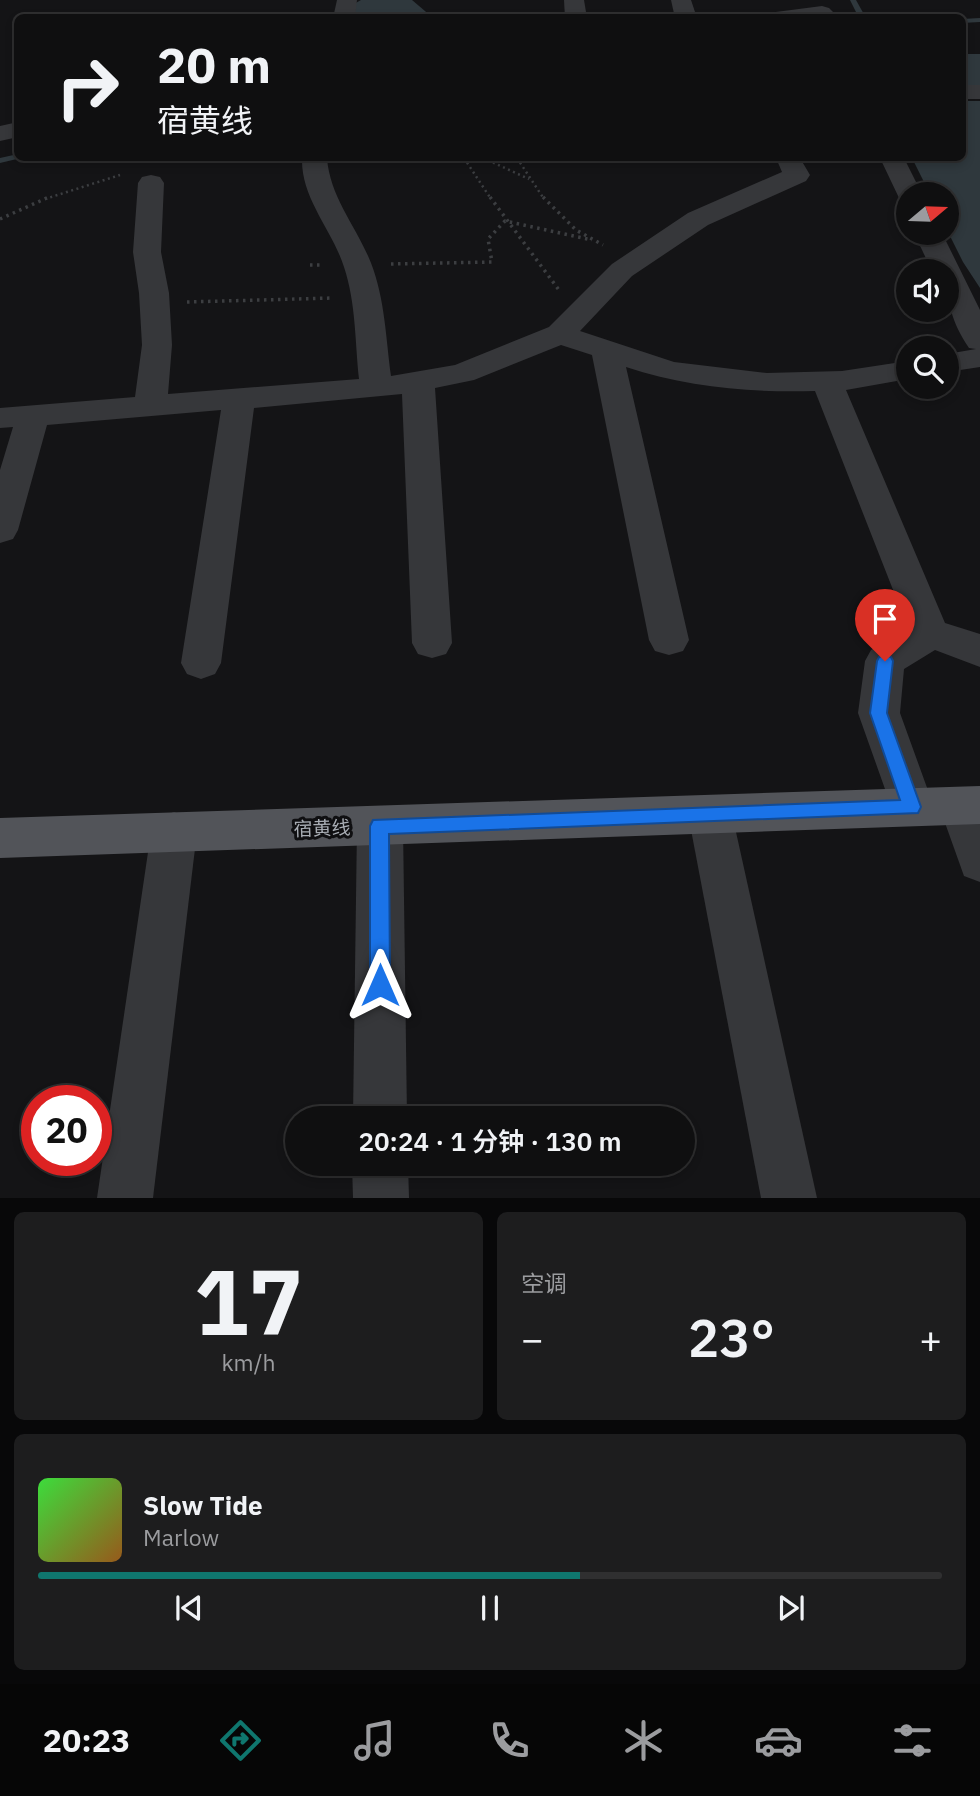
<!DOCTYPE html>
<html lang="zh">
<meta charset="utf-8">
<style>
body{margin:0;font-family:"IBM Plex Sans","Noto Sans SC",sans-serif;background:#1d1d1e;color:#f1f3f6;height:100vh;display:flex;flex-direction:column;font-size:26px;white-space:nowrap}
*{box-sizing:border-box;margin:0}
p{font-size:23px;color:#9b9c9f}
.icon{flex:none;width:38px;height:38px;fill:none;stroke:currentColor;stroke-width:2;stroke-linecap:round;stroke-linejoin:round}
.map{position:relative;height:1198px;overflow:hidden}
.side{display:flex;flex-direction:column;gap:14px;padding:14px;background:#080809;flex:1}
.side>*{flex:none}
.hud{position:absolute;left:14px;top:14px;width:952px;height:147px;border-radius:10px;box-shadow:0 4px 10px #0003,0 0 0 2px #2f2f30;background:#0f0f10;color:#f1f3f6;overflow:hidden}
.needle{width:46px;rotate:71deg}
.tools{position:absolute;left:896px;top:182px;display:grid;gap:14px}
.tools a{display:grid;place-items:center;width:63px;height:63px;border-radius:50%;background:#0f0f10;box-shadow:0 4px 10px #0003,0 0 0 2px #2f2f30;font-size:35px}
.speed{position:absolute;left:21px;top:1085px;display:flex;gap:14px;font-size:35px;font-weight:700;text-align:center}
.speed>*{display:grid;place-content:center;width:91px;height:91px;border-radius:50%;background:#0f0f10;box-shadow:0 4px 10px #0003,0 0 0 2px #2f2f30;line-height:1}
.speed .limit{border:10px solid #d22;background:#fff;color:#111}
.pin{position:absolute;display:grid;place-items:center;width:60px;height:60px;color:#fff;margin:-72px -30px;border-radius:50% 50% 50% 0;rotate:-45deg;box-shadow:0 0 7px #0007}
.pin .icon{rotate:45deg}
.me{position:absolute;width:77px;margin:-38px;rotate:0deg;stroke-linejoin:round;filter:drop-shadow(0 0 5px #0008)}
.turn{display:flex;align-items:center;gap:24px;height:147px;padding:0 28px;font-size:32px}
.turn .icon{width:91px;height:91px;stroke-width:2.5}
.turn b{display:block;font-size:49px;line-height:60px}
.big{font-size:52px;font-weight:600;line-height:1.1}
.side .widget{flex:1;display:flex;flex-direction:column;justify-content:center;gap:10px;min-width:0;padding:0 24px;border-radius:10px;background:#1d1d1e}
.side .dial{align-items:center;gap:0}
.dial b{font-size:91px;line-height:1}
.song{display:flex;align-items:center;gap:21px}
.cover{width:84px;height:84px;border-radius:10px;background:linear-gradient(135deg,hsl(120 70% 55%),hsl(30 70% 35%))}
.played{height:7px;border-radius:4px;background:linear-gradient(90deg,#0f766e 60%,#2f2f30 60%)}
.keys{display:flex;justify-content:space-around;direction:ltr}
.heat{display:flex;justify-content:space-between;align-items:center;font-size:38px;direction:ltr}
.side .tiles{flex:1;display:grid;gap:14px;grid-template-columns:1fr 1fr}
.widget:last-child{grid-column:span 2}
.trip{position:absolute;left:285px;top:1106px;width:410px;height:70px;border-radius:35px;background:#0f0f10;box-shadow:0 4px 10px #0003,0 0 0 2px #2f2f30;font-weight:600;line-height:70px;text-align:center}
.dock{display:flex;height:112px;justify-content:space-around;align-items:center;background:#060606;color:#9b9c9f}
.dock .icon{width:49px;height:49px}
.dock .on{color:#0f766e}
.dock b{font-size:32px;color:#f1f3f6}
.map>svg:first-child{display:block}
</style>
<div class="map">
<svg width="980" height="1198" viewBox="0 0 980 1198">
<rect width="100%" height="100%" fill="#141416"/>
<g fill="#2f383d">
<polygon points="361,0 412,0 432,17 353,18 354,4"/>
<polygon points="962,54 980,54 980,86 963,85"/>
<polygon points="963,101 980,101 980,288 963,262 947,230 947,194 930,194 912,158 962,158"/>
</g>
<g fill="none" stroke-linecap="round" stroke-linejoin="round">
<g fill="#2f383d" fill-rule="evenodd">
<polygon points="850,0 856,0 866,18 859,18"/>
<polygon points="980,18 980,22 962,23 962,19"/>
<polygon points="18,154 18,158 21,158 0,163 0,158"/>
</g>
<g stroke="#3c3e41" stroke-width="2.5" stroke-dasharray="2 3.5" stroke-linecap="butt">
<polyline points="464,158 491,199"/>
<polyline points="483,158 529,179"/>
<polyline points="517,158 544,199"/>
<polyline points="169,161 181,158"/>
<polyline points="45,199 120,175"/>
</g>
<g stroke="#3c3e41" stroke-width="3.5" stroke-dasharray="2.5 4.5" stroke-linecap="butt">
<polyline points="490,197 559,290"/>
<polyline points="543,197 576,230 603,245"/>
<polyline points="0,219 49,197"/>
<polyline points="391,264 492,262 488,239 505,221 592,240"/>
<polyline points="310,265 323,265"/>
<polyline points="187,302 333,298"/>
</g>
<g fill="#36373a" fill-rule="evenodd">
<polygon points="337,0 357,0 355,18 333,18"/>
<polygon points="564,0 584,0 587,18 565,18"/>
<polygon points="671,0 691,0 697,18 675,18"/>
<polygon points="822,6 829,8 833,12 829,16 766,18 768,13"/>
<rect x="962" y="85" width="18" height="14"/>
<polygon points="18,122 18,137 0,141 0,126"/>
<path d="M 302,158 L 327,158 C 330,198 357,227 371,263 C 385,299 386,339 391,376 L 455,365 L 549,327 L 612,264 L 688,213 L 782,172 L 776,158 L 800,158 L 810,175 L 806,181 L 708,225 L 632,276 L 580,331 L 674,362 L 767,373 L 842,371 L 908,361 L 908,379 L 846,390 L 945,623 L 980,634 L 980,667 L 935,650 L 904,669 L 900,713 L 934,807 L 928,820 L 912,826 L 896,820 L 858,713 L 865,661 L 871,650 L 908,628 L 815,391 C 751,393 687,387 626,367 L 689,640 L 683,651 L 669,655 L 655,651 L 649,640 L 592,355 L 561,345 L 474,380 L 435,388 L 452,643 L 446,654 L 432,658 L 418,654 L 412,643 L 402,394 L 254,408 L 221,663 L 215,674 L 201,679 L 187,674 L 181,663 L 221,410 L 47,425 L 18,530 L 13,539 L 0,543 L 0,470 L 13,427 L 0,428 L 0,408 L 135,397 L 142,345 L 139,293 L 133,252 L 138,183 L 142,177 L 151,175 L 160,177 L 164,183 L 161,252 L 169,293 L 172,345 L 168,394 L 359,379 C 355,342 356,303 344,267 C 332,229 301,199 302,158 Z"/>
<polygon points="880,158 904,158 922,194 908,194 908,202 900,200"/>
<path d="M 914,233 L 942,233 L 980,310 L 980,367 L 947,372 L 947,354 L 976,349 L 969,348 C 951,321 947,302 947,271 L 932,271 Z"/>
<polygon points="961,787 977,793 980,799 980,882 964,876 939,806 945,793"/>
<polygon points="710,795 726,800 732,814 817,1198 761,1198 688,814 694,800"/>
<polygon points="380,807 396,812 403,826 407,1118 353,1118 357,826 364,812"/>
<polygon points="174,812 190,818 197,832 153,1198 97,1198 151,832 158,818"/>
<polygon points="352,1164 408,1164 409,1198 353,1198"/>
</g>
<polygon fill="#525459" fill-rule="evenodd" points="980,786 980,824 0,858 0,818"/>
</g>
<polygon fill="#1a73e8" stroke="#114b97" stroke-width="2" points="885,655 891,657 893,661 887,713 921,807 918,813 389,834 390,985 387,992 380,995 373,992 370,985 370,826 373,820 900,800 870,713 877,661 879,657"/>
<g text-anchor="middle" stroke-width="6" stroke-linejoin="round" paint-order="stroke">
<g font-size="19" fill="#a8adb4" stroke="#0f0f11">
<text transform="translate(322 828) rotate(-2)" y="7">宿黄线</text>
</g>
</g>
</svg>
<div class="tools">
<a><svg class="needle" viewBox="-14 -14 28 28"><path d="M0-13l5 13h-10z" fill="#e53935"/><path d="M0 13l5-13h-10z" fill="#9b9c9f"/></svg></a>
<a><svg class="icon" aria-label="sound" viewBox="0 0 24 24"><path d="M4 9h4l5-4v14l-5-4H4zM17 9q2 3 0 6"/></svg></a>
<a><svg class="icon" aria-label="search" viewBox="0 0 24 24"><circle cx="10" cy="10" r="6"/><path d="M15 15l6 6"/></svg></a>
</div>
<div class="speed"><div class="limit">20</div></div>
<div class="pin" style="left:885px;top:661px;background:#d93025"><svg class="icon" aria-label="arrive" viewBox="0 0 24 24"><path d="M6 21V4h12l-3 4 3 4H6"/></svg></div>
<svg class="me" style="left:380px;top:985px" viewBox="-20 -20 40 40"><path d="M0-17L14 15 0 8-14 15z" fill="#1a73e8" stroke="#fff" stroke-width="4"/></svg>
<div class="trip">20:24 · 1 分钟 · 130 m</div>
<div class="hud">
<div class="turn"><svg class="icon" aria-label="right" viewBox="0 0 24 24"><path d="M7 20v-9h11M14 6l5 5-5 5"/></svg><div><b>20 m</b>宿黄线</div></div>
</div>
</div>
<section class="side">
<div class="tiles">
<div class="widget dial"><b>17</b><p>km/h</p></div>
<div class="widget"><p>空调</p>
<div class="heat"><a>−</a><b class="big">23°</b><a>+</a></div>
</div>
<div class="widget">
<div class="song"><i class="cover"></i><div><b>Slow Tide</b><p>Marlow</p></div></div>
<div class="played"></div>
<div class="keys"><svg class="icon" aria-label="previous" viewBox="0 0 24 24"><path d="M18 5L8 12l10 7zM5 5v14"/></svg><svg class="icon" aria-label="pause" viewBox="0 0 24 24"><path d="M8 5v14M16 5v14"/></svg><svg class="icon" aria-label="next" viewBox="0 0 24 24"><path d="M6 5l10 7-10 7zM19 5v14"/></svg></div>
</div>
</div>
</section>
<nav class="dock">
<b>20:23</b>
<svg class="icon on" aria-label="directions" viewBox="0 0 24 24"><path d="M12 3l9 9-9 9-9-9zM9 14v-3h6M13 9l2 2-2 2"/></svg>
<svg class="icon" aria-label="music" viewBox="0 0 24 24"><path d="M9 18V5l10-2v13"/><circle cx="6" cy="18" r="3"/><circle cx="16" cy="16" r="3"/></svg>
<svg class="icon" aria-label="phone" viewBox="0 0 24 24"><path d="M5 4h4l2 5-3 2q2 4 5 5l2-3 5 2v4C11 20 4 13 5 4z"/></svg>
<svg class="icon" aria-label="climate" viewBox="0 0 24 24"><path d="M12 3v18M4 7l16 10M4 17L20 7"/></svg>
<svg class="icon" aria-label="car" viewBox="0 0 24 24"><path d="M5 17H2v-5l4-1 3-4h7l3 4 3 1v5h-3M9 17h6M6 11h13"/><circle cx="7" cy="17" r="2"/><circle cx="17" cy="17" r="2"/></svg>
<svg class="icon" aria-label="filters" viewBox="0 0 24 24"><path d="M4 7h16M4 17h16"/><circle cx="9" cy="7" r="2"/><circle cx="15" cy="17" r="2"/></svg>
</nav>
